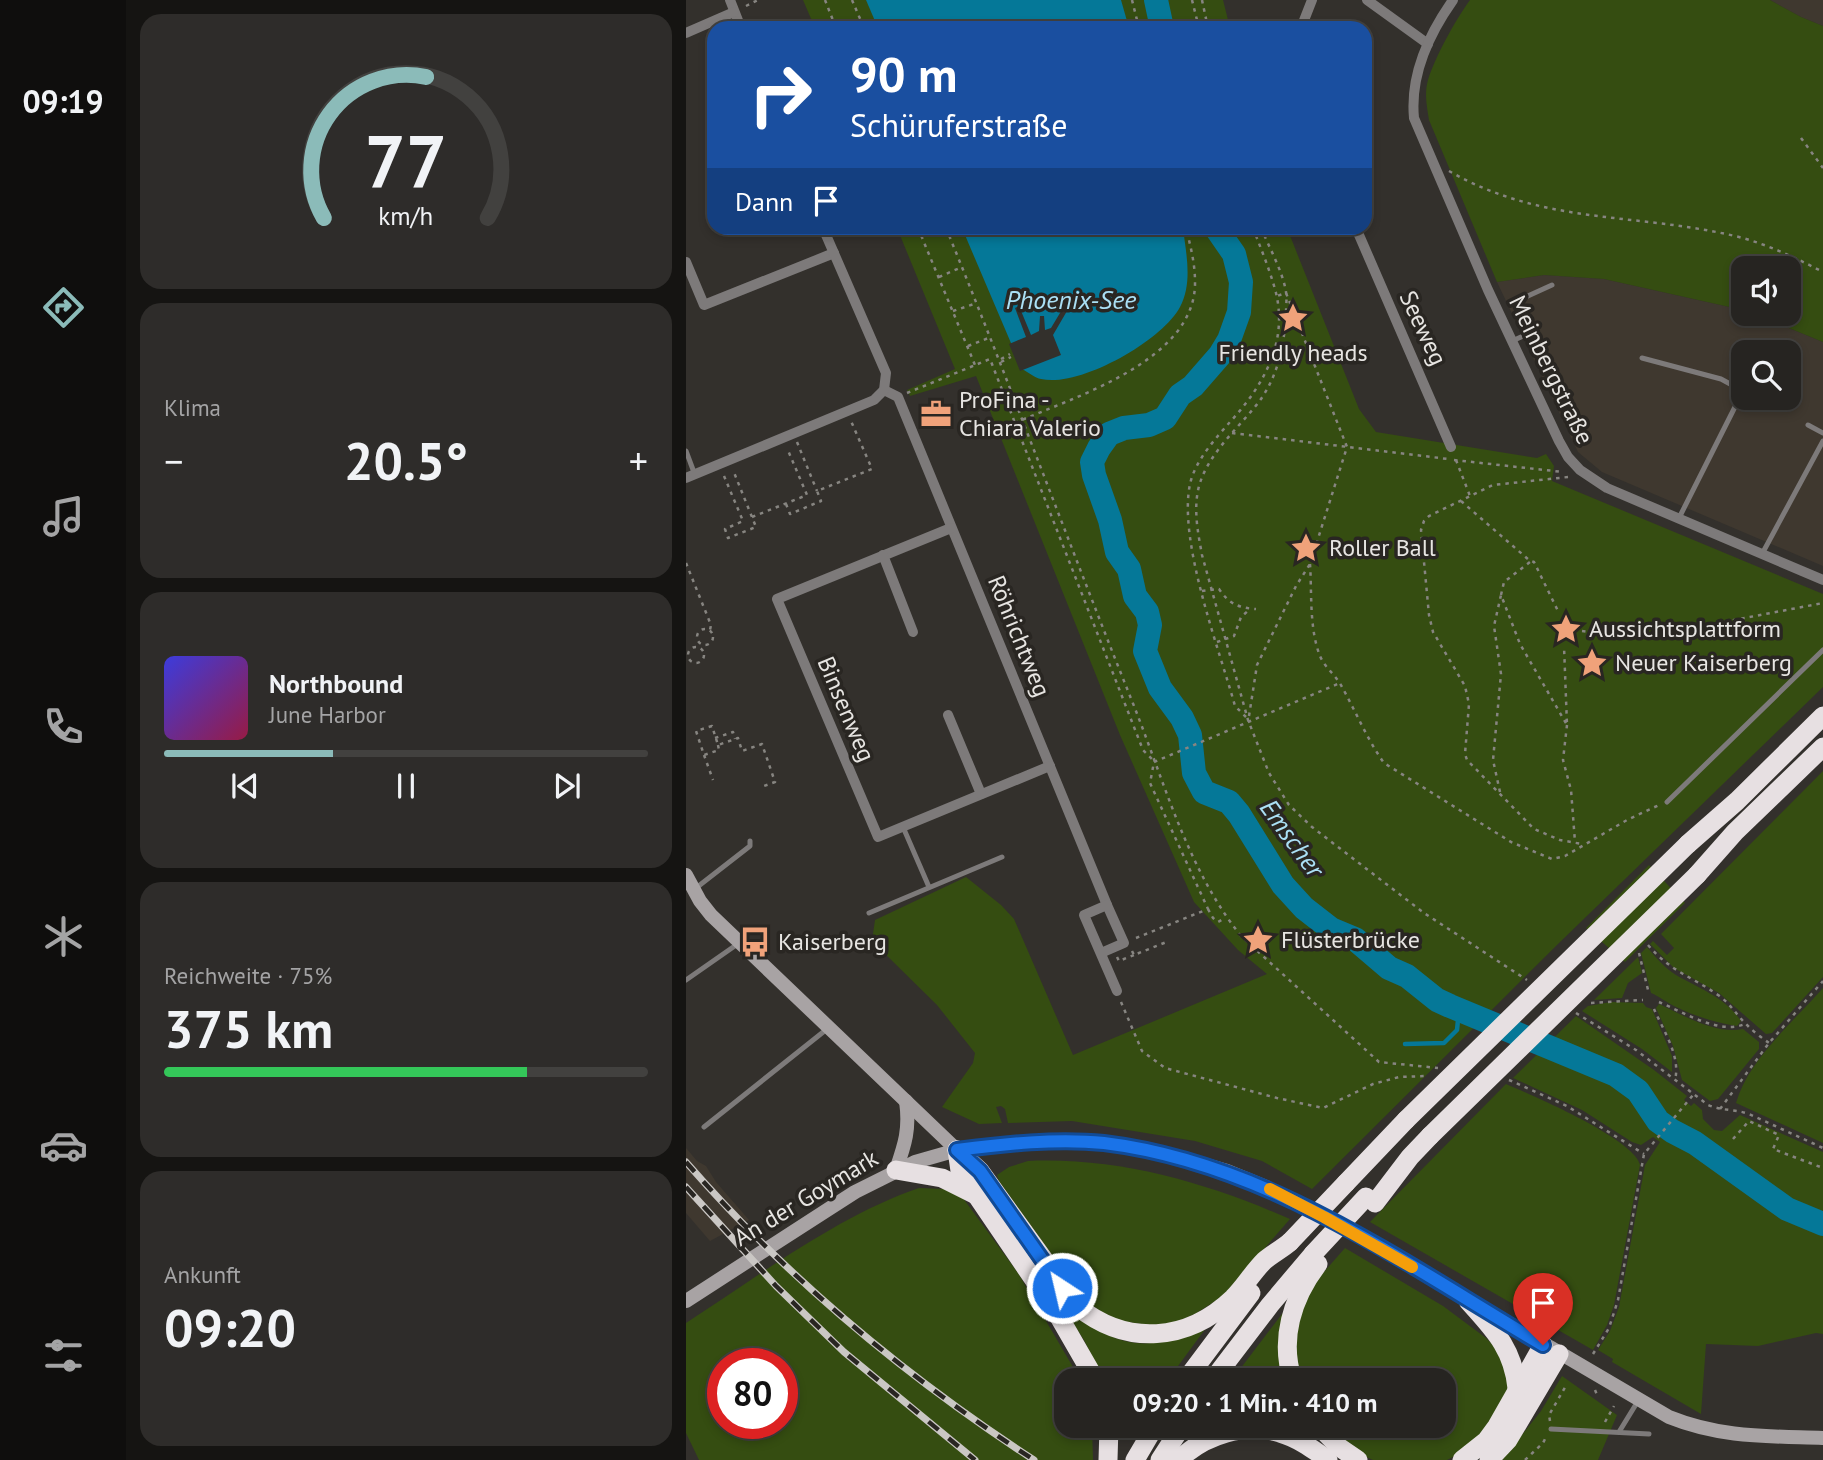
<!DOCTYPE html>
<html lang="de">
<meta charset="utf-8">
<style>
body{margin:0;font-family:"PT Sans",sans-serif;background:#2e2c2a;color:#f1f3f6;height:100vh;display:flex;flex-direction:column;font-size:26px;white-space:nowrap}
*{box-sizing:border-box;margin:0}
p{font-size:23px;color:#a4a4a5}
.icon{flex:none;width:38px;height:38px;fill:none;stroke:currentColor;stroke-width:2;stroke-linecap:round;stroke-linejoin:round}
.map{position:relative;flex:1;overflow:hidden}
.side{display:flex;flex-direction:column;gap:14px;padding:14px;background:#151412;width:560px}
.side>*{flex:none}
.top-card{position:absolute;left:21px;top:21px;width:665px;height:214px;border-radius:21px;box-shadow:0 4px 10px #0003,0 0 0 2px #42413f;background:#1a4fa0;color:#fff;overflow:hidden}
.buttons{position:absolute;left:1045px;top:256px;display:grid;gap:14px}
.buttons a{display:grid;place-items:center;width:70px;height:70px;border-radius:14px;background:#262421;box-shadow:0 4px 10px #0003,0 0 0 2px #42413f;font-size:35px}
.speed{position:absolute;left:21px;top:1348px;display:flex;gap:14px;font-size:35px;font-weight:700;text-align:center}
.speed>*{display:grid;place-content:center;width:91px;height:91px;border-radius:50%;background:#262421;box-shadow:0 4px 10px #0003,0 0 0 2px #42413f;line-height:1}
.speed .limit{border:10px solid #d22;background:#fff;color:#111}
.pin{position:absolute;display:grid;place-items:center;width:60px;height:60px;color:#fff;margin:-72px -30px;border-radius:50% 50% 50% 0;rotate:-45deg;box-shadow:0 0 7px #0007}
.pin .icon{rotate:45deg}
.me{position:absolute;width:77px;margin:-38px;rotate:325deg;stroke-linejoin:round;filter:drop-shadow(0 0 5px #0008)}
.turn{display:flex;align-items:center;gap:24px;height:147px;padding:0 28px;font-size:32px}
.turn .icon{width:91px;height:91px;stroke-width:2.5}
.turn b{display:block;font-size:49px;line-height:60px}
.then{display:flex;align-items:center;height:66px;padding:0 28px;background:#0003;gap:14px;font-size:26px}
.big{font-size:52px;font-weight:800;line-height:1.1}
.side .card{flex:1;display:flex;flex-direction:column;justify-content:center;gap:10px;min-width:0;padding:0 24px;border-radius:21px;background:#2e2c2a}
.side .dial{align-items:center;gap:0}
.dial svg{height:182px;overflow:visible;fill:none;stroke:#42413f;stroke-width:7;stroke-linecap:round;text-anchor:middle}
.dial text{fill:#f1f3f6;stroke:none}
.song{display:flex;align-items:center;gap:21px}
.cover{width:84px;height:84px;border-radius:10px;background:linear-gradient(135deg,hsl(240 70% 55%),hsl(340 70% 35%))}
.played{height:7px;border-radius:4px;background:linear-gradient(90deg,#8bbbb9 35%,#42413f 35%)}
.keys{display:flex;justify-content:space-around;direction:ltr}
.heat{display:flex;justify-content:space-between;align-items:center;font-size:38px;direction:ltr}
.charge{height:10px;border-radius:5px;background:linear-gradient(90deg,#34c759 75%,#42413f 0)}
.trip{position:absolute;left:368px;top:1368px;width:402px;height:70px;border-radius:21px;background:#262421;box-shadow:0 4px 10px #0003,0 0 0 2px #42413f;font-weight:800;line-height:70px;text-align:center}
main{display:flex;flex:1;min-height:0}
.tabs{display:flex;flex-direction:column;width:126px;justify-content:space-around;align-items:center;background:#0f0e0d;color:#a4a4a5}
.tabs .icon{width:49px;height:49px}
.tabs .on{color:#8bbbb9}
.tabs b{font-size:32px;color:#f1f3f6}
.map>svg:first-child{display:block}
</style>
<main>
<nav class="tabs">
<b>09:19</b>
<svg class="icon on" aria-label="directions" viewBox="0 0 24 24"><path d="M12 3l9 9-9 9-9-9zM9 14v-3h6M13 9l2 2-2 2"/></svg>
<svg class="icon" aria-label="music" viewBox="0 0 24 24"><path d="M9 18V5l10-2v13"/><circle cx="6" cy="18" r="3"/><circle cx="16" cy="16" r="3"/></svg>
<svg class="icon" aria-label="phone" viewBox="0 0 24 24"><path d="M5 4h4l2 5-3 2q2 4 5 5l2-3 5 2v4C11 20 4 13 5 4z"/></svg>
<svg class="icon" aria-label="climate" viewBox="0 0 24 24"><path d="M12 3v18M4 7l16 10M4 17L20 7"/></svg>
<svg class="icon" aria-label="car" viewBox="0 0 24 24"><path d="M5 17H2v-5l4-1 3-4h7l3 4 3 1v5h-3M9 17h6M6 11h13"/><circle cx="7" cy="17" r="2"/><circle cx="17" cy="17" r="2"/></svg>
<svg class="icon" aria-label="filters" viewBox="0 0 24 24"><path d="M4 7h16M4 17h16"/><circle cx="9" cy="7" r="2"/><circle cx="15" cy="17" r="2"/></svg>
</nav>
<section class="side">
<div class="card dial"><svg viewBox="0 0 100 80">
<path d="M14 69A42 42 0 1 1 86 69"/>
<path d="M14 69A42 42 0 0 1 59 7" stroke="#8bbbb9"/>
<text x="50" y="56" font-size="32" font-weight="700">77</text>
<text x="50" y="72" font-size="11">km/h</text>
</svg></div>
<div class="card"><p>Klima</p>
<div class="heat"><a>−</a><b class="big">20.5°</b><a>+</a></div>
</div>
<div class="card">
<div class="song"><i class="cover"></i><div><b>Northbound</b><p>June Harbor</p></div></div>
<div class="played"></div>
<div class="keys"><svg class="icon" aria-label="previous" viewBox="0 0 24 24"><path d="M18 5L8 12l10 7zM5 5v14"/></svg><svg class="icon" aria-label="pause" viewBox="0 0 24 24"><path d="M8 5v14M16 5v14"/></svg><svg class="icon" aria-label="next" viewBox="0 0 24 24"><path d="M6 5l10 7-10 7zM19 5v14"/></svg></div>
</div>
<div class="card"><p>Reichweite · 75%</p><b class="big">375 km</b><div class="charge"></div></div>
<div class="card"><p>Ankunft</p><b class="big">09:20</b></div>
</section>
<div class="map">
<svg width="1137" height="1460" viewBox="0 0 1137 1460">
<rect width="100%" height="100%" fill="#33302c"/>
<g fill="#3f382f" fill-rule="evenodd">
<polygon points="1084,0 1137,0 1137,26 1115,17"/>
<path d="M 858,275 L 918,279 L 1057,310 L 1057,313 L 1066,313 L 1137,342 L 1137,566 L 916,472 L 892,452 L 811,282 ZM 1057,352 L 1102,352 L 1102,397 L 1057,397 Z"/>
<polygon points="0,1148 11,1161 20,1166 30,1182 63,1220 24,1241 0,1213"/>
</g>
<g fill="#354d11" fill-rule="evenodd">
<polygon points="117,0 537,0 544,28 129,28"/>
<path d="M 784,0 L 1084,0 L 1115,17 L 1137,26 L 1137,342 L 1066,313 L 1102,313 L 1102,268 L 1057,268 L 1057,310 L 918,279 L 858,275 L 811,282 L 743,120 C 741,107 738,94 742,80 C 749,57 770,19 784,0 Z"/>
<polygon points="211,228 601,228 673,409 690,432 851,458 860,454 868,466 866,481 1137,594 1137,687 872,944 626,1189 576,1161 509,1141 386,1121 322,1123 319,1109 315,1106 310,1107 316,1123 293,1124 256,1107 287,1063 289,1053 251,1005 186,941 189,920 280,877 315,905 328,919 387,1055 581,974 552,950 508,902 434,735 290,376 224,396 221,390 269,369"/>
<polygon points="1137,771 1137,977 1086,1033 1080,1034 1033,993 988,968 964,944 967,941 981,955 988,948 975,934"/>
<polygon points="963,865 999,903 939,962 900,928"/>
<path d="M 961,947 C 970,958 979,968 990,975 C 1014,989 1039,997 1055,1021 L 1051,1026 C 1030,1023 1009,1016 990,1007 C 981,1003 973,996 965,993 L 955,953 Z"/>
<polygon points="952,957 956,973 942,983 936,998 908,1000"/>
<path d="M 1137,988 L 1137,1143 L 1050,1103 C 1062,1060 1108,1021 1137,988 Z"/>
<polygon points="925,1002 957,1003 960,1007 966,1009 986,1056 986,1072 956,1049 896,1011 902,1006"/>
<path d="M 973,1004 C 997,1015 1030,1035 1057,1029 L 1073,1042 L 1073,1049 L 1032,1099 L 1024,1101 L 996,1080 L 987,1046 L 970,1008 Z"/>
<polygon points="890,1016 968,1070 1001,1096 998,1100 1005,1106 1008,1103 1016,1110 1017,1119 1028,1130 1036,1131 1054,1115 1137,1152 1137,1334 1130,1333 1072,1346 1020,1344 1015,1414 926,1362 927,1359 912,1350 924,1331 933,1307 959,1165 974,1142 967,1137 955,1145 946,1142 896,1110 827,1078"/>
<path d="M 820,1084 C 846,1095 948,1139 954,1165 L 928,1305 L 921,1325 L 907,1350 L 684,1222 Z"/>
<path d="M 342,1161 C 434,1157 521,1183 604,1219 L 537,1296 L 509,1314 L 490,1322 L 469,1326 L 428,1320 L 398,1300 L 313,1181 L 311,1175 L 323,1167 Z"/>
<path d="M 233,1188 L 258,1189 L 274,1194 L 332,1273 L 394,1379 L 380,1381 L 380,1426 L 406,1426 L 407,1460 L 13,1460 L 0,1433 L 0,1323 C 71,1277 153,1215 233,1188 ZM 37,1363 L 96,1363 L 96,1423 L 37,1423 Z"/>
<path d="M 659,1248 L 757,1306 L 800,1338 L 810,1348 L 825,1384 C 807,1415 796,1444 761,1460 L 687,1460 L 678,1456 L 641,1426 L 758,1426 L 758,1381 L 615,1381 L 607,1336 L 623,1289 Z"/>
<path d="M 360,1282 C 386,1315 427,1351 472,1342 C 488,1339 504,1333 520,1328 L 481,1381 L 418,1381 L 398,1340 Z"/>
<polygon points="599,1310 599,1381 545,1381"/>
<polygon points="876,1376 931,1415 912,1460 816,1460 855,1411"/>
</g>
<g fill="#057898">
<polygon points="180,0 435,0 443,28 192,28"/>
<path d="M 276,228 L 497,228 C 500,253 507,283 494,307 C 476,341 393,388 355,379 C 349,378 342,372 336,369 Z"/>
</g>
<polygon fill="#33302c" points="333,306 345,335 353,331 354,316 358,316 359,330 365,328 377,308 381,311 367,335 375,355 334,371 323,344 340,337 329,308"/>
<g fill="none" stroke-linecap="round" stroke-linejoin="round">
<polyline stroke="#057898" stroke-width="4.5" points="719,1044 758,1043 771,1030 773,1010"/>
<g stroke="#057898" stroke-width="24">
<polyline points="470,0 476,28"/>
<polyline points="530,228 548,254 555,282 553,312 543,340 534,355 507,386 494,395 479,418 463,425 438,428 423,434 413,448 406,462 408,475 424,520 431,552 443,569 449,596 461,612 464,625 459,651 474,688 496,718 504,735 508,773 518,792 543,802 553,814 597,885 618,908 645,929 669,939 703,968 721,976 751,1000 764,1006 930,1075 952,1091 972,1121 986,1131 1009,1143 1101,1209 1137,1224"/>
</g>
<g stroke="#878581" stroke-width="2.5" stroke-dasharray="3.5 5" stroke-linecap="butt">
<polyline points="139,0 150,28"/>
<polyline points="166,0 178,28"/>
<polyline points="446,0 453,28"/>
<polyline points="506,0 513,28"/>
<polyline points="516,0 522,28"/>
<polyline points="60,6 72,0"/>
<polyline points="1115,138 1137,168"/>
<path d="M 763,171 C 859,226 951,212 1053,237 C 1083,245 1110,258 1137,272"/>
<polyline points="232,228 289,365"/>
<path d="M 260,228 C 325,386 384,547 448,706 C 479,784 502,870 555,936 L 693,1062 L 752,1068"/>
<path d="M 575,228 C 583,247 597,272 600,292 C 601,299 600,307 600,314 C 598,348 591,381 568,408 C 548,432 522,455 513,486 C 507,509 512,533 516,555 L 562,720 L 583,773 L 603,805 L 626,827 L 738,913 L 841,980"/>
<polyline points="253,277 276,267"/>
<polyline points="267,311 291,303"/>
<polyline points="282,346 305,337"/>
<polyline points="315,359 324,354"/>
<polyline points="315,362 325,357"/>
<polyline points="221,393 304,359 457,750 466,759"/>
<path d="M 329,423 C 387,397 511,361 509,281 C 509,263 504,244 500,228"/>
<polyline points="546,433 762,459"/>
<polyline points="111,442 131,491"/>
<polyline points="768,460 877,472"/>
<polyline points="770,460 784,496"/>
<polyline points="38,476 57,521 39,529 42,538 70,527 47,470"/>
<polyline points="882,477 807,485 743,516 738,521 735,530 743,615 747,632 779,686 783,704 779,754 781,760 848,829 874,840 896,844"/>
<polyline points="775,501 843,560 848,562 873,613"/>
<polyline points="100,504 104,514 135,501 131,491 186,469 165,421"/>
<polyline points="66,517 121,495 101,448"/>
<polyline points="0,563 25,625 24,630"/>
<path d="M 624,564 C 626,593 623,628 634,656 C 639,668 650,675 656,687 C 670,712 681,739 698,763 L 825,842 L 866,859 L 879,856 L 941,820 L 973,805"/>
<path d="M 516,591 L 533,589 C 543,604 553,608 570,609"/>
<polyline points="815,595 818,582 844,562"/>
<circle cx="19" cy="637" r="8"/>
<polyline points="896,631 954,638 1137,603"/>
<polyline points="531,642 548,636 555,617 563,610"/>
<circle cx="10" cy="655" r="8"/>
<polyline points="563,716 571,665 610,586 624,564 661,447 600,293 591,296"/>
<path d="M 560,717 L 549,706 C 533,648 492,542 504,484 C 509,461 529,439 544,422 C 577,386 602,343 590,293 C 584,270 575,249 567,228"/>
<polyline points="881,725 877,760 885,790 889,842"/>
<polyline points="29,738 47,732 49,739"/>
<polyline points="32,745 33,750 18,755 10,731 26,726 32,745 52,738 56,751 76,744 89,782 78,786 79,790"/>
<polyline points="18,755 27,780"/>
<polyline points="468,762 654,683"/>
<polyline points="814,792 807,760 815,674 808,626 815,595 834,644 881,725 878,646"/>
<polyline points="522,909 527,918 532,922 539,918"/>
<polyline points="450,938 522,909 464,783 468,762"/>
<path d="M 962,945 C 985,972 1005,976 1032,995 C 1045,1004 1051,1016 1062,1026 C 1068,1032 1076,1038 1083,1043"/>
<polyline points="446,951 448,955 483,941"/>
<polyline points="953,953 963,994"/>
<polyline points="431,957 433,961 448,955"/>
<polyline points="435,1002 456,1051 479,1068 591,1098 637,1108 687,1084 713,1077 740,1076"/>
<path d="M 973,1002 C 997,1012 1033,1035 1059,1024"/>
<polyline points="905,1003 957,1000"/>
<path d="M 968,1009 C 977,1030 995,1056 989,1080"/>
<path d="M 890,1013 L 950,1050 L 1022,1105 C 1036,1111 1049,1109 1063,1114 L 1137,1148"/>
<polyline points="823,1080 881,1106 958,1154"/>
<polyline points="1034,1109 1083,1043 1137,981"/>
<polyline points="1047,1139 1063,1121 1093,1135 1087,1149 1137,1168"/>
<polyline points="907,1354 923,1328 932,1300 958,1154 1007,1095"/>
<polyline points="909,1390 912,1397"/>
<polyline points="864,1421 863,1415 881,1384"/>
<polyline points="919,1422 928,1406"/>
<polyline points="839,1460 857,1443 860,1437"/>
</g>
<g stroke="#7d7a7a" stroke-width="5">
<polyline points="826,341 846,332 831,301 866,285"/>
<polyline points="956,358 1035,379 1057,391 993,518"/>
<polyline points="1122,425 1137,433"/>
<polyline points="0,451 9,475"/>
<polyline points="1076,554 1137,441"/>
<polyline points="981,802 1137,650"/>
<polyline points="217,827 243,887"/>
<polyline points="10,888 64,846 64,841"/>
<polyline points="183,913 316,857"/>
<polyline points="0,980 53,943"/>
<polyline points="18,1127 141,1029"/>
<polyline points="865,1429 963,1434"/>
<polyline points="933,1432 952,1401"/>
</g>
<g stroke="#7d7a7a" stroke-width="10">
<polyline points="44,0 55,28"/>
<polyline points="681,0 742,44"/>
<path d="M 767,0 C 743,34 724,76 728,118 L 802,290 L 873,441 L 882,457 L 894,470 L 921,488 L 1137,580"/>
<polyline points="615,28 626,0"/>
<polyline points="0,33 48,12"/>
<polyline points="670,228 765,447"/>
<polyline points="0,262 18,305 148,253"/>
<polyline points="198,390 212,397 421,905"/>
<polyline points="0,478 188,400 198,390 200,373 137,228"/>
<polyline points="265,528 91,599 192,837 364,766"/>
<polyline points="197,555 227,632"/>
<polyline points="262,715 295,794"/>
<polyline points="415,953 438,943 421,905 398,915 431,991"/>
</g>
<g stroke="#a8a3a4" stroke-width="14">
<polyline points="0,875 14,901 25,915 271,1150"/>
<path d="M 210,1170 C 219,1144 224,1129 220,1101"/>
<path d="M 0,1301 L 169,1192 L 229,1162 L 271,1150 L 303,1146 L 383,1141 L 418,1143 L 496,1158 L 541,1171 L 580,1187 L 695,1248 L 983,1417 C 1035,1438 1082,1436 1137,1438"/>
</g>
<g stroke="#e7e0e2" stroke-width="19">
<polyline points="1002,844 1051,801 1137,716"/>
<polyline points="1011,875 1049,832 1137,747"/>
<path d="M 271,1150 L 294,1171 L 392,1307 C 441,1346 501,1342 547,1298 C 558,1287 567,1272 578,1261 C 586,1254 596,1249 604,1242"/>
<polyline points="271,1150 274,1171 372,1315 410,1381"/>
<polyline points="210,1170 256,1178 288,1194"/>
<polyline points="660,1183 720,1120"/>
<polyline points="689,1203 724,1157 744,1136"/>
<path d="M 782,1301 C 807,1329 827,1348 831,1388"/>
<polyline points="499,1381 565,1293"/>
<polyline points="526,1381 584,1305 627,1254"/>
<path d="M 607,1381 C 593,1340 606,1298 632,1264"/>
<polyline points="633,1426 653,1447 672,1460"/>
<polyline points="422,1460 423,1426"/>
<polyline points="449,1460 469,1426"/>
<polyline points="474,1460 496,1426"/>
<path d="M 493,1460 C 518,1435 560,1422 594,1433 C 612,1438 628,1450 642,1460"/>
<polyline points="776,1460 800,1441 811,1426 857,1345"/>
<polyline points="803,1460 822,1440 873,1354"/>
</g>
<g stroke="#cac7c4" stroke-width="7">
<g id="rail">
<path d="M 0,1162 C 101,1278 219,1376 348,1460"/>
<polyline points="0,1187 90,1286 158,1352 289,1460"/>
</g>
</g>
<use href="#rail" stroke="#292622" stroke-width="4.5" stroke-dasharray="13" stroke-linecap="butt"/>
<g stroke="#e7e0e2" stroke-width="19">
<polyline points="720,1120 1002,844"/>
<polyline points="744,1136 1011,875"/>
<polyline points="604,1242 660,1183"/>
<polyline points="627,1254 680,1197"/>
</g>
</g>
<g fill="none" stroke-linecap="round" stroke-linejoin="round">
<g stroke="#114b97" stroke-width="18">
<path id="route" d="M 376,1288 L 294,1171 L 271,1150 C 319,1144 370,1138 418,1143 C 582,1163 719,1264 857,1345"/>
</g>
<use href="#route" stroke="#1a73e8" stroke-width="12"/>
<polyline stroke="#f59e0b" stroke-width="12" points="584,1189 638,1217 726,1267"/>
</g>
<defs>
<g id="sight-bare" transform="scale(2.415)"><path d="M0-6L1.8-2.2L6-1.7L2.9 1.2L3.7 5.4L0 3.3L-3.7 5.4L-2.9 1.2L-6-1.7L-1.8-2.2Z" fill="#f0a27a" stroke="#292622" stroke-width="2.5" paint-order="stroke"/></g>
<g id="office-bare" transform="scale(2.415)"><path d="M-6-3h4V-5.5h4V-3h4V5H-6ZM-1-4.5V-3h2v-1.5ZM-6 0V1H6V0Z" fill="#f0a27a" stroke="#292622" stroke-width="2.5" paint-order="stroke"/></g>
<g id="bus-bare" transform="scale(2.415)"><path d="M-5-6H5V4H4V6H2V4H-2V6H-4V4H-5ZM-3.5-4V0h7V-4ZM-3.5 1.2v1.5H-2V1.2ZM2 1.2v1.5H3.5V1.2Z" fill="#f0a27a" stroke="#292622" stroke-width="2.5" paint-order="stroke"/></g>
</defs>
<g fill-rule="evenodd">
<use href="#sight-bare" x="607" y="318"/>
<use href="#office-bare" x="250" y="414"/>
<use href="#sight-bare" x="620" y="548"/>
<use href="#sight-bare" x="880" y="629"/>
<use href="#sight-bare" x="906" y="663"/>
<use href="#sight-bare" x="572" y="940"/>
<use href="#bus-bare" x="69" y="942"/>
</g>
<g text-anchor="middle" stroke-width="7" stroke-linejoin="round" paint-order="stroke">
<g font-size="24" fill="#e7e5e2" stroke="#292622">
<text transform="translate(737 328) rotate(65)" y="8">Seeweg</text>
<text transform="translate(865 370) rotate(64)" y="8">Meinbergstraße</text>
<text transform="translate(333 636) rotate(68)" y="8">Röhrichtweg</text>
<text transform="translate(160 709) rotate(67)" y="8">Binsenweg</text>
<text transform="translate(120 1198) rotate(-31)" y="8">An der Goymark</text>
</g>
<g font-size="24" fill="#e7e5e2" stroke="#292622" text-anchor="start">
<text x="607" y="361" text-anchor="middle">Friendly heads</text>
<text x="273" y="408">ProFina -<tspan x="273" dy="28">Chiara Valerio</tspan></text>
<text x="643" y="556">Roller Ball</text>
<text x="903" y="637">Aussichtsplattform</text>
<text x="929" y="671">Neuer Kaiserberg</text>
<text x="595" y="948">Flüsterbrücke</text>
<text x="92" y="950">Kaiserberg</text>
</g>
<g font-size="26" font-style="italic" fill="#abe0f5" stroke="#292622">
<text x="385" y="309">Phoenix-See</text>
<text transform="translate(606 838) rotate(54)" y="9">Emscher</text>
</g>
</g>
</svg>
<div class="buttons">
<a><svg class="icon" aria-label="sound" viewBox="0 0 24 24"><path d="M4 9h4l5-4v14l-5-4H4zM17 9q2 3 0 6"/></svg></a>
<a><svg class="icon" aria-label="search" viewBox="0 0 24 24"><circle cx="10" cy="10" r="6"/><path d="M15 15l6 6"/></svg></a>
</div>
<div class="speed"><div class="limit">80</div></div>
<div class="pin" style="left:857px;top:1345px;background:#d93025"><svg class="icon" aria-label="arrive" viewBox="0 0 24 24"><path d="M6 21V4h12l-3 4 3 4H6"/></svg></div>
<svg class="me" style="left:376px;top:1288px" viewBox="-20 -20 40 40"><circle r="17" fill="#1a73e8" stroke="#fff" stroke-width="3"/><path d="M0-11L8 9 0 5-8 9z" fill="#fff"/></svg>
<div class="trip">09:20 · 1 Min. · 410 m</div>
<div class="top-card">
<div class="turn"><svg class="icon" aria-label="right" viewBox="0 0 24 24"><path d="M7 20v-9h11M14 6l5 5-5 5"/></svg><div><b>90 m</b>Schüruferstraße</div></div>
<div class="then">Dann<svg class="icon" aria-label="arrive" viewBox="0 0 24 24"><path d="M6 21V4h12l-3 4 3 4H6"/></svg></div>
</div>
</div>
</main>
